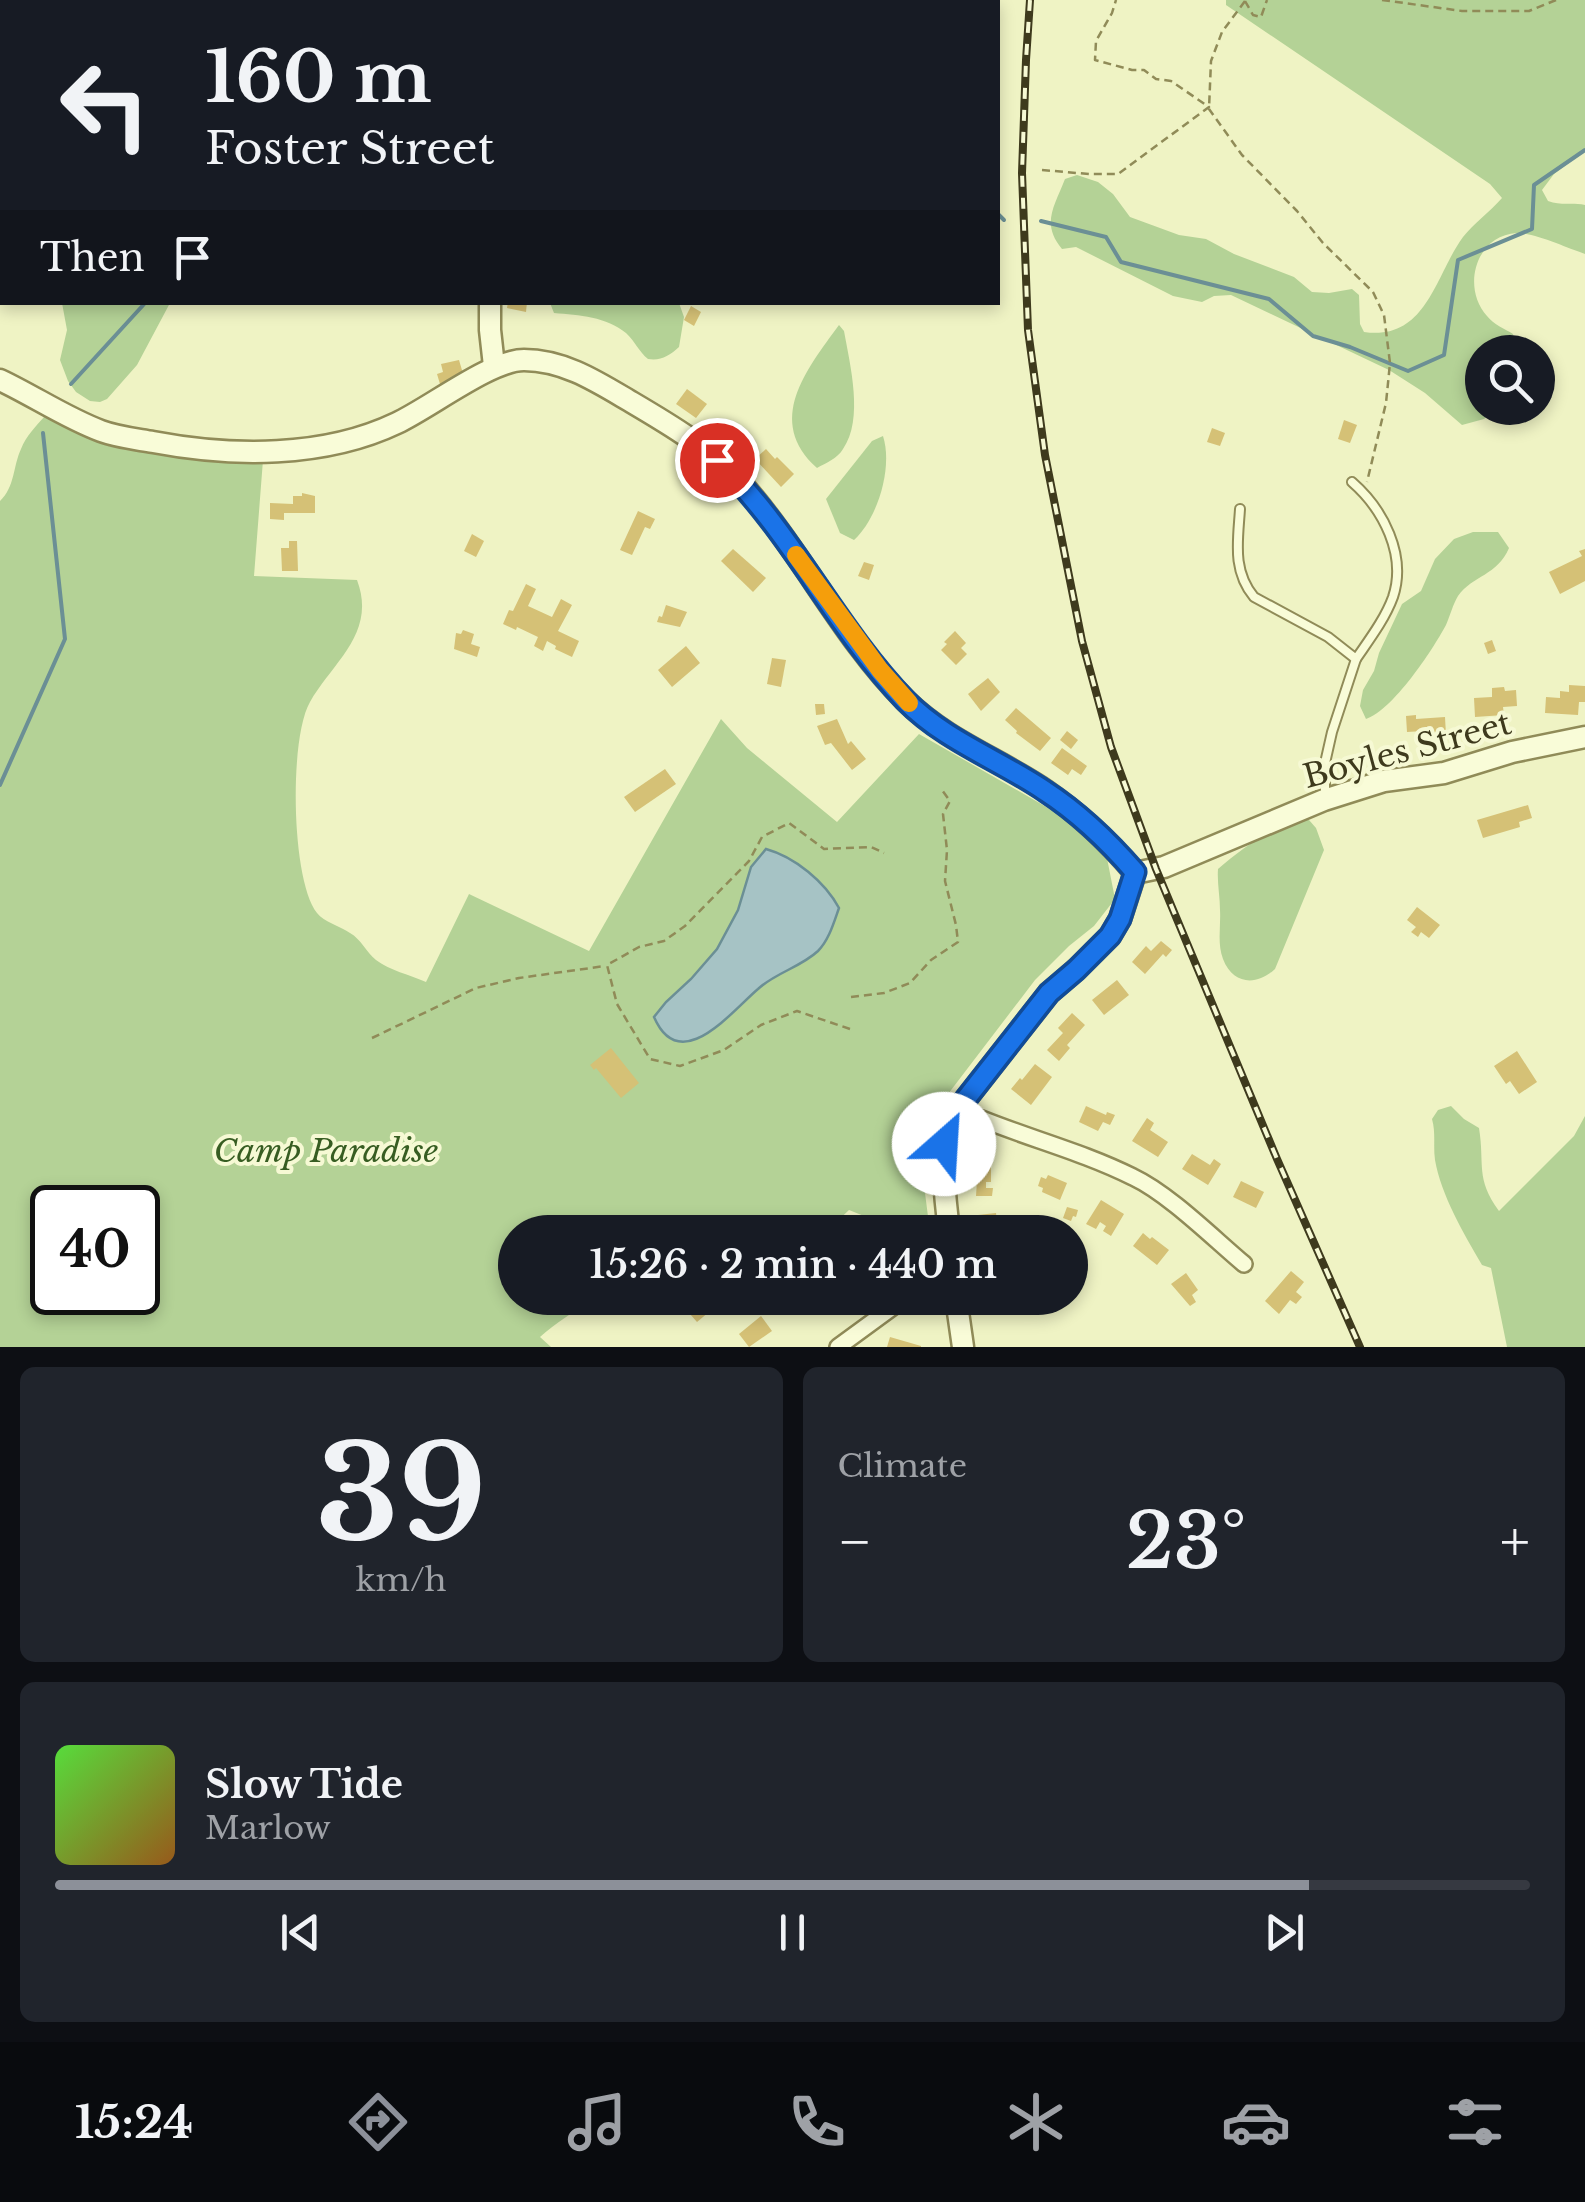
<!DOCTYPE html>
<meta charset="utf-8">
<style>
body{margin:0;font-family:"Libre Baskerville",serif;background:#20242c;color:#f1f3f6;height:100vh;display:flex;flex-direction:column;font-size:38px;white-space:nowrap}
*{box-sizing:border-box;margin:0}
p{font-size:32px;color:#9ea1a6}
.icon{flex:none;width:55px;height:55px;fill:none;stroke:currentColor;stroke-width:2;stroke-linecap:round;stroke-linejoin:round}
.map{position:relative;height:1347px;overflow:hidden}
.sheet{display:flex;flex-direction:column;gap:20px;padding:20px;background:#0d0f14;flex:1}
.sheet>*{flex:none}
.guide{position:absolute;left:0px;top:0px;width:1000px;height:305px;box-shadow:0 5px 15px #0003;background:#171b24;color:#f1f3f6;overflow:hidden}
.controls{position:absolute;left:1465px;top:335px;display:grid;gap:20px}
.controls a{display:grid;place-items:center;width:90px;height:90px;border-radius:50%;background:#171b24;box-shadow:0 5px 15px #0003;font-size:50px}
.speed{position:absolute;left:30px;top:1185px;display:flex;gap:20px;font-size:50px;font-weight:700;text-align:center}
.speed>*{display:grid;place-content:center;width:130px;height:130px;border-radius:50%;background:#171b24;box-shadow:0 5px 15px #0003;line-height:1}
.speed .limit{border:5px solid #111;border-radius:15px;background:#fff;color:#111}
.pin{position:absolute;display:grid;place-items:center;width:85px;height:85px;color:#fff;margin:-42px;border:5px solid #fff;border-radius:50%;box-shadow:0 2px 10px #0007}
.me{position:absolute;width:110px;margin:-55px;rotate:26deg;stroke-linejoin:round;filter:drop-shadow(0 0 8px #0008)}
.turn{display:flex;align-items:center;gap:35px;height:210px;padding:0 40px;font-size:45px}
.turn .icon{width:130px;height:130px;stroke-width:2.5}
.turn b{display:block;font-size:70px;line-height:85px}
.then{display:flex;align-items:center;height:95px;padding:0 40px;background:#0003;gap:20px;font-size:38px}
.big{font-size:75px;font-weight:600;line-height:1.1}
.sheet .card{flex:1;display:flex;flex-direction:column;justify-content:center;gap:15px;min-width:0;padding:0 35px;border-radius:15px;background:#20242c}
.sheet .dial{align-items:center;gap:0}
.dial b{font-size:130px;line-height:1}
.song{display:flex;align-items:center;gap:30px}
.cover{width:120px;height:120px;border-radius:15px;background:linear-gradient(135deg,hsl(110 70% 55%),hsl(30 70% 35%))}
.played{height:10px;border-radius:5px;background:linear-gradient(90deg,#8c9099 85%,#363941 85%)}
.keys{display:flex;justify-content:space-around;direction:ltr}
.heat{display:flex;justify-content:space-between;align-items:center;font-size:55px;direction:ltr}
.sheet .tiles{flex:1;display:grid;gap:20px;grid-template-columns:1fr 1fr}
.card:last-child{grid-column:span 2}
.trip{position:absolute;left:498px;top:1215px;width:590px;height:100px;border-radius:50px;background:#171b24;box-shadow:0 5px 15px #0003;font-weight:600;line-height:100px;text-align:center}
.dock{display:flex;height:160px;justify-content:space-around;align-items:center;background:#090b0e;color:#9ea1a6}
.dock .icon{width:70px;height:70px}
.dock .current{color:#8c9099}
.dock b{font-size:45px;color:#f1f3f6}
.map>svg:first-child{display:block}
</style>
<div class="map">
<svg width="1585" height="1347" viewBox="0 0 1585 1347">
<rect width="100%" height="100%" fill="#eff3c4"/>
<g fill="#b4d296" fill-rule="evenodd">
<polygon points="198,0 364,0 358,2 196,2"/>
<path d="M 1226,0 L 1585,0 L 1585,151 L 1554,174 L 1542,190 L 1548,201 C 1561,206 1572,202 1585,205 L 1585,254 C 1567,248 1535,233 1517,233 C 1476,235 1461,287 1487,316 C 1493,324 1505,329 1513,334 L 1518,352 L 1482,352 L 1482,408 L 1497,408 L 1484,419 L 1462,425 L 1425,393 L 1389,370 L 1231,295 L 1214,296 L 1202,302 L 1173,296 L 1076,247 L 1062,249 C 1041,224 1054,207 1065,179 L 1077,175 L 1098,182 L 1113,194 L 1130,217 L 1179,235 L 1206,239 L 1234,254 L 1294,277 L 1312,292 L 1329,293 L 1352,289 L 1359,295 L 1360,324 L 1364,332 C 1427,341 1435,275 1463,237 C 1474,223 1490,212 1502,198 L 1490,184 L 1226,5 Z"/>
<polygon points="62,303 62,302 170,303 137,365 107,399 100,402 90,401 76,392 68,381 60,360 67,330"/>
<path d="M 550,303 L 679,303 L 684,317 L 679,347 C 669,356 661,361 648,359 C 639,352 635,341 626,333 C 607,317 579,315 554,313 Z"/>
<path d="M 839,325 L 844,331 C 850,365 864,419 843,449 C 838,458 826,463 817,468 C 765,421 806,370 839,325 Z"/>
<path d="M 56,415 L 263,460 L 254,576 L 357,580 C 377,633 333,662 310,702 C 289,738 291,880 317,913 C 324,922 340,926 350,933 C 361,939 366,952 376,960 C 389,970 410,975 426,982 L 469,894 L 589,951 L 721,719 L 747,748 L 837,822 L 919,734 L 1062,816 L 1106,853 L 1115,899 L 1094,926 L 1069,946 L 1035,980 L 945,1098 L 929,1137 L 925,1193 L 930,1232 L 904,1232 L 849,1210 L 826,1232 L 515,1232 L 515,1298 L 590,1298 C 575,1313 556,1322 540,1337 L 551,1347 L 0,1347 L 0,501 C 15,487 13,466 21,449 C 26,436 36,426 45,416 ZM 52,1208 L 138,1208 L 138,1292 L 52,1292 Z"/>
<path d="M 883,436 C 893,467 878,518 854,540 L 840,533 L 826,499 L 872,441 Z"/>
<path d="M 1473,532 L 1498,532 L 1509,548 C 1497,576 1473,575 1458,596 C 1453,604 1450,616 1446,625 C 1432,651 1393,710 1366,719 L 1360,706 L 1363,690 L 1374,671 L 1379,653 L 1402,604 L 1421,591 L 1435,559 L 1454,539 Z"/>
<path d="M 1297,820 L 1309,820 L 1316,828 L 1324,850 L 1275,969 C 1257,986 1233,985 1223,959 C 1217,943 1221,926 1220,910 C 1220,896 1217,883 1218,869 C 1241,849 1267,830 1297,820 Z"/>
<path d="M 1451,1106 L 1464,1119 L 1479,1128 C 1485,1165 1475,1178 1499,1211 L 1574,1136 L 1585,1116 L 1585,1347 L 1507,1347 L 1491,1268 L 1482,1265 C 1464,1234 1441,1195 1435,1160 C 1433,1146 1436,1133 1432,1119 L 1438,1110 Z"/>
</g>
<path fill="#a6c3c5" stroke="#6b8f95" stroke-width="2.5" d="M 766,849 C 795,857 825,882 839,908 C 834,922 829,940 818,951 C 801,967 775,973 758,989 C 731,1012 680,1077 654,1017 L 666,1002 L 691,979 L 717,949 L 738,910 L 751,867 Z"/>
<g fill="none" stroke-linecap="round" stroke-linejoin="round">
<g stroke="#6b8f95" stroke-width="4">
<polyline points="502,2 529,2"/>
<polyline points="0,114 2,117"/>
<polyline points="998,214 1004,220"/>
<polyline points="1041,221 1106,237 1121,262 1269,299 1313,336 1350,347 1408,371 1444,355 1458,260 1532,229 1534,185 1585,150"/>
<polyline points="71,384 146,302"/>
<polyline points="0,785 65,639 43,433"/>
</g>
</g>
<g fill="#d5c176">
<polygon points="508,302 527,302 526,312 507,308"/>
<polygon points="691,306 701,312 694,326 684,320"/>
<polygon points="459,360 464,377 440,384 437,374 443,372 441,364"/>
<polygon points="687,389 707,404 696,418 676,404"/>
<polygon points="1344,420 1357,425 1350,443 1338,439"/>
<polygon points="1212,428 1225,433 1220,446 1207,442"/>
<polygon points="766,449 775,459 777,457 794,474 781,487 755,459"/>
<polygon points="302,493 315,496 315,513 284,513 284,520 270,519 270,503 293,504 293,496 302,496"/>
<polygon points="638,511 655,519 650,529 645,527 632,555 620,550"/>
<polygon points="472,534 484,541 476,557 464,551"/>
<polygon points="289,541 297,541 298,571 282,571 281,548 289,548"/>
<polygon points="733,549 766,578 753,592 721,561"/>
<polygon points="1585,549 1585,581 1560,594 1549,572 1582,556 1579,551"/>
<polygon points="864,562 874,565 869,580 858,576"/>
<polygon points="526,584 536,589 528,606 552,617 561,599 572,605 558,631 579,641 572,657 555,649 556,646 547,641 543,651 534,646 538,637 517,627 516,630 503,624 509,610 513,611"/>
<polygon points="666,605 687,612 680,627 657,622 659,616 662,617"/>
<polygon points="463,630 474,634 471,644 480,647 477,657 454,649 456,633 461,634"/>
<polygon points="955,631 966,643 961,648 967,654 956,665 941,650 947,644 944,642"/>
<polygon points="1492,640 1496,651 1488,654 1484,643"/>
<polygon points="686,646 700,663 672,687 658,670"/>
<polygon points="772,658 786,660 781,687 767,684"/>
<polygon points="988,678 1000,692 981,711 968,694"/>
<polygon points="1569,685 1585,686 1585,702 1579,702 1578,715 1545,713 1546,697 1560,698 1560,691 1569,692"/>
<polygon points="1504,687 1505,691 1516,690 1517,706 1503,707 1504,715 1475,717 1474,698 1492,697 1492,688"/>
<polygon points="815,704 824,704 825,714 816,715"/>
<polygon points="1016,708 1051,738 1040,751 1016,733 1017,731 1005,720"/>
<polygon points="1416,715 1416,719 1445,717 1446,735 1424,736 1424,731 1407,732 1406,716"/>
<polygon points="837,719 848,744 851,741 866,759 852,770 831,743 825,745 817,726"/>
<polygon points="1067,731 1078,740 1071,749 1060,740"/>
<polygon points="1062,748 1087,766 1081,775 1072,769 1068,775 1051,763"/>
<polygon points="665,769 676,784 635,812 624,797"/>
<polygon points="1528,805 1532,818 1519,822 1520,827 1483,838 1477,820"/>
<polygon points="1417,907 1440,925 1429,938 1421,932 1418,937 1411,932 1416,927 1407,920"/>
<polygon points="1161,941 1172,950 1166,957 1163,954 1145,974 1132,962 1146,946 1151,951"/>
<polygon points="1117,980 1129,995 1104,1015 1092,1000"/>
<polygon points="1072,1013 1085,1025 1067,1045 1070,1048 1059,1061 1047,1050 1063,1033 1058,1028"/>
<polygon points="611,1048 639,1083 621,1098 596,1068 594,1070 590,1065"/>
<polygon points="1517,1051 1537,1082 1519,1094 1510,1081 1506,1084 1494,1066"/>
<polygon points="1035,1064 1052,1077 1031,1105 1011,1089 1020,1078 1022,1080"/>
<polygon points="1086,1106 1106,1115 1107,1112 1115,1115 1110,1125 1103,1122 1098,1131 1079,1122"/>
<polygon points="1147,1118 1154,1123 1150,1130 1168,1142 1158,1157 1132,1141"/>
<polygon points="1192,1154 1210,1165 1214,1159 1221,1164 1208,1185 1182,1169"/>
<polygon points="974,1160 991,1160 991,1182 986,1182 986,1188 993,1188 992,1196 976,1196 977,1181 973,1181"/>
<polygon points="1048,1175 1067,1183 1060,1200 1042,1192 1043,1188 1038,1186 1041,1177 1046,1179"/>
<polygon points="1241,1181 1264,1192 1256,1208 1233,1197"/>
<polygon points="1101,1200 1124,1214 1111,1236 1103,1231 1106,1226 1100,1222 1096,1229 1086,1224"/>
<polygon points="1067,1207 1078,1210 1076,1217 1073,1216 1071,1221 1063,1218"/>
<polygon points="996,1213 998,1232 979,1232 978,1215"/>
<polygon points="1143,1233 1150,1239 1152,1237 1169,1250 1157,1265 1133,1246"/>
<polygon points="1291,1271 1304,1282 1296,1292 1302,1297 1296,1304 1290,1300 1279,1314 1265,1301"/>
<polygon points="1186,1273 1198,1290 1192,1295 1196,1302 1190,1306 1171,1284"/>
<polygon points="786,1298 813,1298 794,1312 783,1299"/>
<polygon points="982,1298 1001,1298 1006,1313 991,1315 991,1300 982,1301"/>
<polygon points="702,1304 709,1312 697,1322 690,1314"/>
<polygon points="761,1316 772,1331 749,1347 739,1334"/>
<polygon points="890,1337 921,1346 921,1347 887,1347"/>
</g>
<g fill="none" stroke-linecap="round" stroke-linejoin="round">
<g stroke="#908b58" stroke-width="12">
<g id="service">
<path d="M 1240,509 C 1238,541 1232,570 1254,597 L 1328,637 L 1356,659 C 1369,640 1385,619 1393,597 C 1407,555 1383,509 1352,482"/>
<polyline points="1325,795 1325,763 1332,732 1356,659"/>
</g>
</g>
<g stroke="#908b58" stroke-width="20">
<g id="minor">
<path d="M 958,1109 C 1015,1135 1077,1149 1133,1177 C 1169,1194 1213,1238 1244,1264"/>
<polyline points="838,1347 905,1298"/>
</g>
</g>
<g stroke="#908b58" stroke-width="25">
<g id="tertiary">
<polyline points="443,0 444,2"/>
<polyline points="490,302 490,330 494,366"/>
<path d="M 0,380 C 34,396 66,418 101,431 C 117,437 136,439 153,442 C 232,457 324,458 397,423 C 431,407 491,360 524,360 C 563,360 596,381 628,400 C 667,423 707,446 738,480 C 800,548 841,637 907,702 C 949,742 999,759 1046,791 C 1079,814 1109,842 1135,873"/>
<polyline points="1135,873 1164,867 1324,800 1384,781 1444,773 1512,752 1585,737"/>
<path d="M 949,1232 C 945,1191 936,1146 958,1109 L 1049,993 L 1077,969 L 1110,936 L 1120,919 L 1135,873"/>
<polyline points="956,1298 963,1347"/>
</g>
</g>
<g stroke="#908b58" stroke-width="2.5" stroke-dasharray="8 5" stroke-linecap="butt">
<polyline points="1382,0 1462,11 1529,11 1556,0"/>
<polyline points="1245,1 1222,32 1211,61 1209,109 1242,155 1297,211 1323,243 1373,292 1384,315 1390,363 1386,403 1367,482"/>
<polyline points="1245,1 1253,15 1261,17 1267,0"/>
<polyline points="0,131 2,134"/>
<polyline points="1042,170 1089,174 1118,174 1209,107 1171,81 1156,79 1144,70 1132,70 1095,60 1096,41 1112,13 1116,0"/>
<polyline points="0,172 2,165"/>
<polyline points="851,997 884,993 910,983 931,960 958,942 956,925 945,881 947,850 943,814 950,801 942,790"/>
<polyline points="850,1029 797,1011 761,1025 724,1050 680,1066 650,1059 617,1004 607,965 639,947 664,941 685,926 749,861 762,837 789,823 824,849 871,847 884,853"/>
<polyline points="372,1038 476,988 519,978 605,966"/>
</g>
<use href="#service" stroke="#f9fcd8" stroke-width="8"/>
<use href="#minor" stroke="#f9fcd8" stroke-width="15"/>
<use href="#tertiary" stroke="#f9fcd8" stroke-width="20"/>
<g stroke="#3e3a1d" stroke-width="8">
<polyline id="rail" points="1030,0 1026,60 1022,173 1028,330 1045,455 1082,641 1111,747 1156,869 1277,1159 1360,1347"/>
</g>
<use href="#rail" stroke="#f6f9d4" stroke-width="4" stroke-dasharray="11" stroke-linecap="butt"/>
</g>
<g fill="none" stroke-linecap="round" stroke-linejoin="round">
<g stroke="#114b97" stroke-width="25">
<path id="route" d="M 717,460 C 791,530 834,626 905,700 C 945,741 998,759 1045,791 C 1079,813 1109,842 1135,872 L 1120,919 L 1110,936 L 1076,970 L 1049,993 L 958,1109 L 950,1122 L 944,1144"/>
</g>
<use href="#route" stroke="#1a73e8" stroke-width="18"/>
<polyline stroke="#f59e0b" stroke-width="18" points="796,555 880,670 909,703"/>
</g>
<g text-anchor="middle" stroke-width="8" stroke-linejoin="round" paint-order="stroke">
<g font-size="32" fill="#3e3a1d" stroke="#f6f9d4">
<text transform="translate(1407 750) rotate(-15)" y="11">Boyles Street</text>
</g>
<g font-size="32" font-style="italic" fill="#375d22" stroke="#f6f9d4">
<text x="326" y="1162">Camp Paradise</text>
</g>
</g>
</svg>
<div class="controls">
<a><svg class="icon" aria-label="search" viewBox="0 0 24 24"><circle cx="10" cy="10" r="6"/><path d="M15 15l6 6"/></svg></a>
</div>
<div class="speed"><div class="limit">40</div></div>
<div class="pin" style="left:717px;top:460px;background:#d93025"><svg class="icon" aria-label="arrive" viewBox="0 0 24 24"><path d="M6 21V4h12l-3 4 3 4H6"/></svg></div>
<svg class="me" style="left:944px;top:1144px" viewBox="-20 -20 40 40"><circle r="19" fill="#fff"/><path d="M0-13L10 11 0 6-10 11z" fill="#1a73e8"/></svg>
<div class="trip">15:26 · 2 min · 440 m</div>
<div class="guide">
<div class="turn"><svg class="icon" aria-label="left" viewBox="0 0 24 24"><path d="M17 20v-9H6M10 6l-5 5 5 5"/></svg><div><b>160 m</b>Foster Street</div></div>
<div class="then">Then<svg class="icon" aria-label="arrive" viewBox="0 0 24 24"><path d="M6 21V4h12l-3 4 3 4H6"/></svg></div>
</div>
</div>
<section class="sheet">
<div class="tiles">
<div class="card dial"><b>39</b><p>km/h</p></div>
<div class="card"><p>Climate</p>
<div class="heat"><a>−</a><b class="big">23°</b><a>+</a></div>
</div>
<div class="card">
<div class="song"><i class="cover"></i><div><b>Slow Tide</b><p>Marlow</p></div></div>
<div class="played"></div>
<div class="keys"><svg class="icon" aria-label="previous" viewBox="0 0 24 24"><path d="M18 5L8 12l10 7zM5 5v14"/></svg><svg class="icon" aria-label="pause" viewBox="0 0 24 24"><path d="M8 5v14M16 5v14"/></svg><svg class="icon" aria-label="next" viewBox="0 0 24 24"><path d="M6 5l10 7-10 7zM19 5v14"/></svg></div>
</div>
</div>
</section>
<nav class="dock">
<b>15:24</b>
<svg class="icon current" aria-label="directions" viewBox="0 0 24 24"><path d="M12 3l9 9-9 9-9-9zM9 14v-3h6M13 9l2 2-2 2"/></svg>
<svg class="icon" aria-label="music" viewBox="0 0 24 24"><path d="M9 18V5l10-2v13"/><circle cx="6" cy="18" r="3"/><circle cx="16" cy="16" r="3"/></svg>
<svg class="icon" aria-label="phone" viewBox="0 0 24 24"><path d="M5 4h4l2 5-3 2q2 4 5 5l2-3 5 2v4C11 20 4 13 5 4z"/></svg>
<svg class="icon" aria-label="climate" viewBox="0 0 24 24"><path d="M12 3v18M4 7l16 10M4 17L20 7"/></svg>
<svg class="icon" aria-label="car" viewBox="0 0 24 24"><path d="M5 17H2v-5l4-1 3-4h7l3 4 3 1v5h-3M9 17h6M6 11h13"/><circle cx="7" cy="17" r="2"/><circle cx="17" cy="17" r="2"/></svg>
<svg class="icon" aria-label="filters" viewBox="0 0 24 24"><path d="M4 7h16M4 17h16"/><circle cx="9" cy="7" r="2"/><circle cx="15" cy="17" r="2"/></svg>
</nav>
